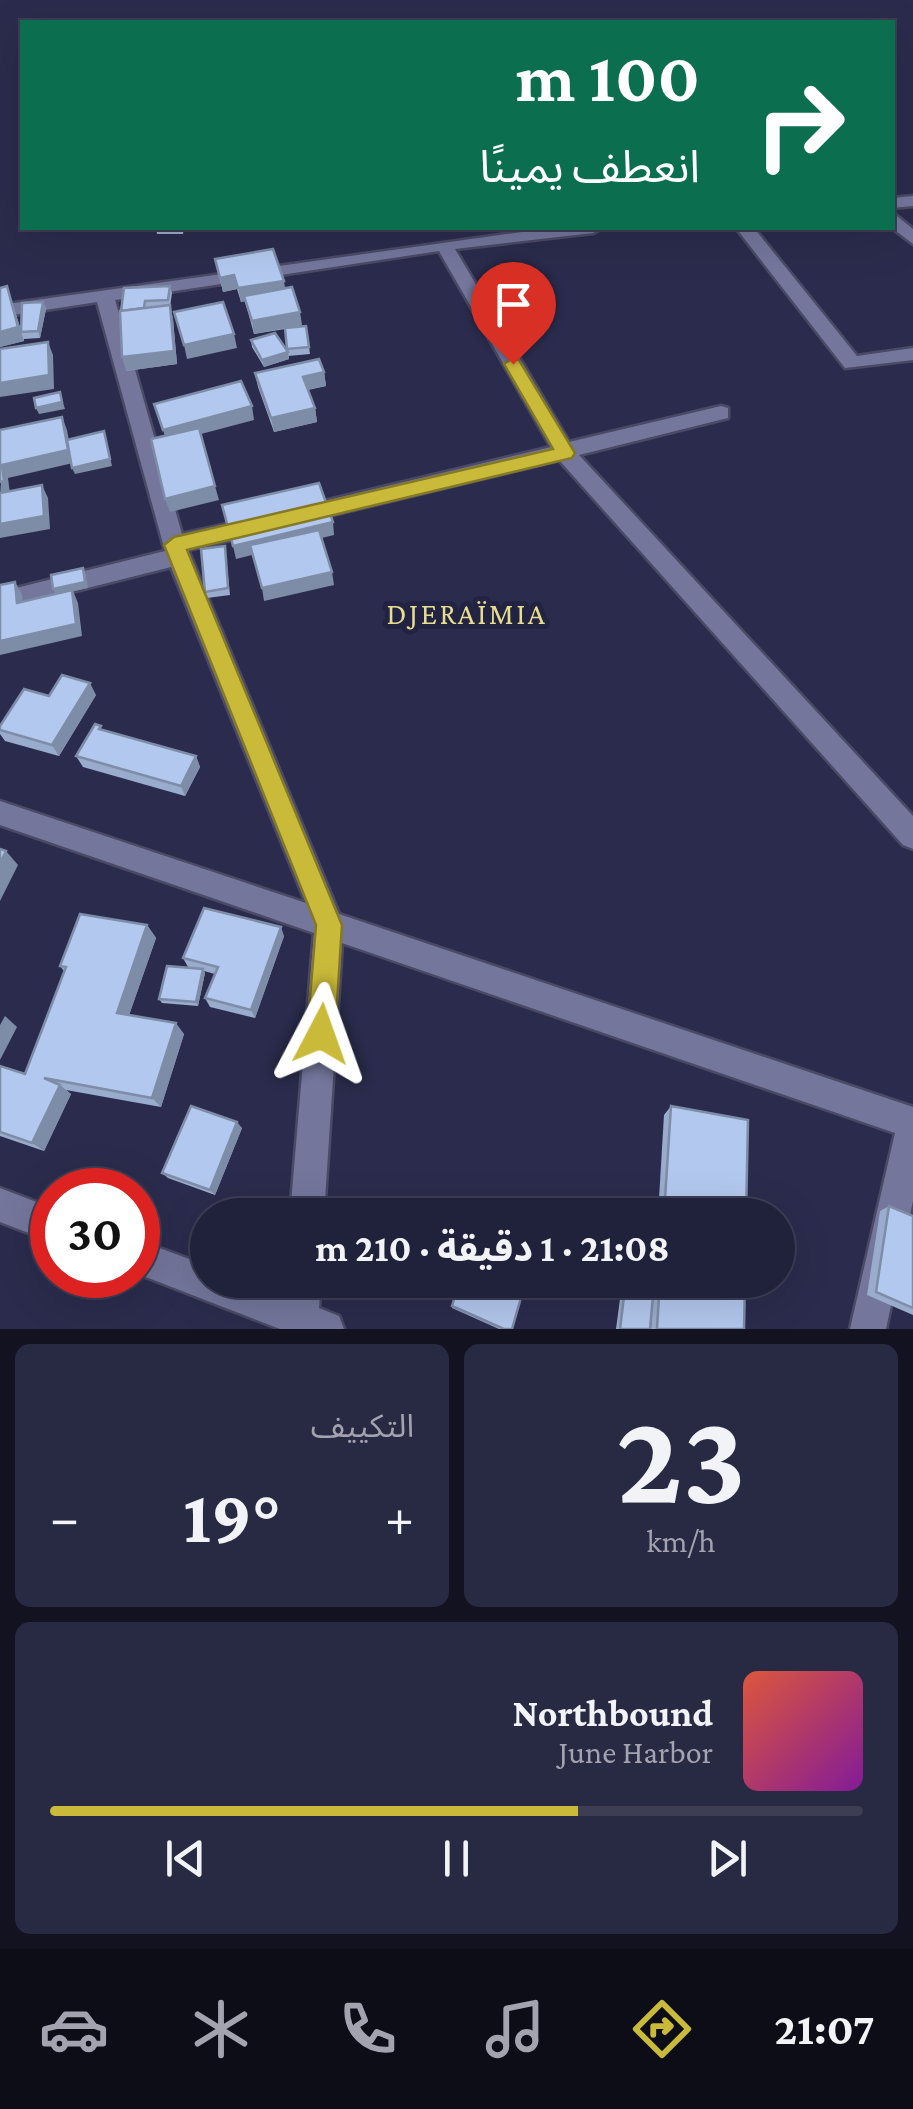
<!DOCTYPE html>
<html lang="ar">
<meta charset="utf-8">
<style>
body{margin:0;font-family:"Crimson Pro","Noto Sans Arabic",serif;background:#282942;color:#f1f3f6;direction:rtl;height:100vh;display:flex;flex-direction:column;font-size:38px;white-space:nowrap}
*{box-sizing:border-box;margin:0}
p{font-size:32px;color:#a2a3af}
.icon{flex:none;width:55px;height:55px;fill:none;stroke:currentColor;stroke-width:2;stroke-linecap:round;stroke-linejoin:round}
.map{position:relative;height:1329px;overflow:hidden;direction:ltr}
.panel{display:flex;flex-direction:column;gap:15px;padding:15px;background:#121220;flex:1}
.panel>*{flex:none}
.guide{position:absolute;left:20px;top:20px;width:875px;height:210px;border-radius:0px;box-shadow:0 10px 40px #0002,0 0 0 2px #3d3e54;direction:rtl;background:#0b6e4f;color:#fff;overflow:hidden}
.speed{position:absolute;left:30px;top:1168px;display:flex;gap:20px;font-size:50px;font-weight:700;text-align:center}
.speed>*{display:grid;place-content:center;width:130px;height:130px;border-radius:50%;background:#20213a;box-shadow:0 10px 40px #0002,0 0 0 2px #3d3e54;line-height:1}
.speed .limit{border:15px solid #d22;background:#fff;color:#111}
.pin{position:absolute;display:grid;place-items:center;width:85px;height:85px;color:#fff;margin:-102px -42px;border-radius:50% 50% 50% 0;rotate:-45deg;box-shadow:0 0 10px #0007}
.pin .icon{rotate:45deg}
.me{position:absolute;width:110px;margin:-55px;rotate:4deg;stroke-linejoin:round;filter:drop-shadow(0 0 8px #0008)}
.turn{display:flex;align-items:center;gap:35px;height:210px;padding:0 30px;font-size:45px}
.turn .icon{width:130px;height:130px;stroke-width:2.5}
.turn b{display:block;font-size:70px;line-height:85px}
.big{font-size:75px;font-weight:700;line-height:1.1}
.panel .widget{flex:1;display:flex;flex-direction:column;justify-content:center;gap:15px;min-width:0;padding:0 35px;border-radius:15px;background:#282942}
.panel .dial{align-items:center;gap:0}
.dial b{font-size:130px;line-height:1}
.song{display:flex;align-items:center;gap:30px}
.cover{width:120px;height:120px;border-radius:15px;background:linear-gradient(135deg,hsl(10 70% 55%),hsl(290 70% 35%))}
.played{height:10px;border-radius:5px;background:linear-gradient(90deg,#caba3a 65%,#3d3e54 65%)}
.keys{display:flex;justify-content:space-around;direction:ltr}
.heat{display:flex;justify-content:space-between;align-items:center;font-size:55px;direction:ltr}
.panel .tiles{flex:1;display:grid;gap:15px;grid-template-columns:1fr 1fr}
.widget:last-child{grid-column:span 2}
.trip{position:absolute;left:190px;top:1198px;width:605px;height:100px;border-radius:50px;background:#20213a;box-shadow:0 10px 40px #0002,0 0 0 2px #3d3e54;font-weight:700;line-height:100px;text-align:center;direction:rtl}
.tab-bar{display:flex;height:160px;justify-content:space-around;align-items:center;background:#0d0d17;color:#a2a3af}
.tab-bar .icon{width:70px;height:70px}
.tab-bar .current{color:#caba3a}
.tab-bar b{font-size:45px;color:#f1f3f6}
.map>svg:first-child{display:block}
</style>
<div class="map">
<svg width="913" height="1329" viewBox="0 0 913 1329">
<rect width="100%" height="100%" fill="#2b2c4d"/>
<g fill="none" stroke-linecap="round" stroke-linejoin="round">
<g stroke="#4a4a66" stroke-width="5">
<g id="minor">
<polygon points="913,196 913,206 892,208 892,198"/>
<polygon points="892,212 913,229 913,244 892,228"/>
<polygon points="550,228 602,228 593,233 455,249 569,442 721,406 728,408 728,418 579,455 913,816 913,849 903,845 559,460 299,523 291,521 288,515 291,509 299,507 551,447 439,251 115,300 182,534 260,517 271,525 260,533 188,550 339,914 913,1107 913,1201 886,1329 850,1329 895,1133 342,943 324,1215 290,1215 314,933 0,825 0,801 306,903 171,567 0,610 0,592 165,551 97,302 0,317 0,305"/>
<polygon points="736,228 754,228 857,356 913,348 913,360 845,368"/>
<polygon points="0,1188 52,1208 52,1242 0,1222"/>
<polygon points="138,1240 208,1266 208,1280 244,1280 284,1295 285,1280 321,1280 319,1308 339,1316 344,1329 280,1329 138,1274"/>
</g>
</g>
<use href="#minor" fill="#74769c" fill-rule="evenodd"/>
</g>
<g fill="#9aaccd">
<polygon points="156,228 184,228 183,234 157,234"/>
<polygon points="215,259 285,288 302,325 291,328 306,326 310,354 288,356 285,329 254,334 245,301 241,302 237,289 223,292"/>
<polygon points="7,286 21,330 43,302 46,309 40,338 24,339 24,341 0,347"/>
<polygon points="170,286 172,293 170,307 173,319 177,364 126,371 124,288"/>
<polygon points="251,340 288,352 289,359 264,367 252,347"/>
<polygon points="324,372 326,386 308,390 315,408 317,422 274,432 258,387 255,373"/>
<polygon points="225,546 230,595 207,598 205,592"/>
<polygon points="96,695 59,756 5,741 0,734 0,726 49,696"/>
<polygon points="76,756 196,756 200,767 185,796 83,767"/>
<polygon points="147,925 156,938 129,1015 184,1034 161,1107 66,1090 71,1094 44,1151 0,1136 0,1066 25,1074 64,971 60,966"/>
<polygon points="284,936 255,1018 210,1007 205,998 215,974 204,971 205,973 198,1006 162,1003 159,999 193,968 188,967 183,958"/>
<polygon points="671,1106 746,1215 658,1215 664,1115"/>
<polygon points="242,1128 215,1195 168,1178 162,1173"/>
<polygon points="889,1206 913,1216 913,1315 867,1295 880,1211"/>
<polygon points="581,1280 635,1280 654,1285 654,1280 745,1280 744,1329 651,1329 652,1304 650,1329 616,1329 621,1291"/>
<polygon points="452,1306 512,1329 499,1329 452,1308"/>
</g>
<g fill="#7d8ca7">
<polygon points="234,275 237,289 223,292 220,278"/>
<polygon points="284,281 286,294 241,302 238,288"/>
<polygon points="7,286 24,341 0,347 0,332"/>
<polygon points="43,302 46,309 40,338 38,331"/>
<polygon points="170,305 173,319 177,364 126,371 122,357"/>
<polygon points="300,312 302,325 254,334 252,321"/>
<polygon points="234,334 237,348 187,359 184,345"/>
<polygon points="48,342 53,355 54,389 0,397 0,383"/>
<polygon points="288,352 289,359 264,367 262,360"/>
<polygon points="324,372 326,386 305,390 303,377"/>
<polygon points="60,392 65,409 39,414 36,408"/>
<polygon points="252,406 254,420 167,443 163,430"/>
<polygon points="315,408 317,422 274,432 271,418"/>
<polygon points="62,417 67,430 73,463 8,478 10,494 0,497 2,465"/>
<polygon points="104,431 112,466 75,474 72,468"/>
<polygon points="42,485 48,498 50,529 0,538 0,524"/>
<polygon points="215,486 219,500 170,512 165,499"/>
<polygon points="333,522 334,535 236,559 233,546"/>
<polygon points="83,568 86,575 88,588 73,591 78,603 82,636 0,655 0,641 56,595 53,589"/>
<polygon points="332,572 334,585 264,601 262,588"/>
<polygon points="15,582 22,594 24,615 17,603"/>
<polygon points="90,683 96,695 59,756 52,745"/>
<polygon points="196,756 200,767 185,796 181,786"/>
<polygon points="6,851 18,865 0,901 0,863"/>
<polygon points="147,925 156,938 126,1024 117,1013"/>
<polygon points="281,927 284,936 255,1018 251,1010"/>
<polygon points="203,969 205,973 198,1006 196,1002"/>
<polygon points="5,1016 17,1027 0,1060 0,1025"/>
<polygon points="176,1023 184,1034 161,1107 152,1098"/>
<polygon points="60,1085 71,1094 44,1151 32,1143"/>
<polygon points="237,1122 242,1128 215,1195 210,1190"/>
</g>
<g fill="#b3c8ee" stroke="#7d8ca7" stroke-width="2.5">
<polygon points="273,249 284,281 238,288 234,275 220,278 215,259"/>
<polygon points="7,286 18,327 0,332 0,288"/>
<polygon points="170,286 168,300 145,301 144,308 121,311 124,288"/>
<polygon points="292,287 300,312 252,321 244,296"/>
<polygon points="43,302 38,331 21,332 22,303"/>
<polygon points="223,302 234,334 184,345 174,312"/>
<polygon points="170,305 174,351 122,357 120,311"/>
<polygon points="306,326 309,347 287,349 285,328"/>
<polygon points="275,333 288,352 262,360 251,340"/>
<polygon points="48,342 49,375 0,383 0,349"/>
<polygon points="319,359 324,372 303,377 315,408 271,418 255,373"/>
<polygon points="241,381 252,406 163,430 154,404"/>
<polygon points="60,392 62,402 36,408 34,398"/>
<polygon points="62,417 68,450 2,465 4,481 0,482 0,430"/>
<polygon points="199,428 215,486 165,499 151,439"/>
<polygon points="104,431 110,459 72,468 67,440"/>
<polygon points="319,483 333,522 233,546 222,505"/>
<polygon points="42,485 44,516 0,524 0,493"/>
<polygon points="319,530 332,572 262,588 250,545"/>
<polygon points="225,546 228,588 205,592 201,549"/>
<polygon points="83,568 85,582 53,589 51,575"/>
<polygon points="15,582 17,603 72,590 76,624 0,641 0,585"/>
<polygon points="62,675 90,683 52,745 0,730 0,726 24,689 49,696"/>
<polygon points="95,724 101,726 99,729 196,756 181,786 76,756"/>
<polygon points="0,849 6,851 0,863"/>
<polygon points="204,908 281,927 251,1010 205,998 218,967 183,958"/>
<polygon points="80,914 147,925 117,1013 176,1023 152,1098 44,1078 60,1085 32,1143 0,1132 0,1066 25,1074 66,967 60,966"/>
<polygon points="167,966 203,969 196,1002 159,999"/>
<polygon points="191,1106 237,1122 210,1190 162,1173"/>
<polygon points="671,1106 748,1120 746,1215 664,1215"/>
<polygon points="545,1205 583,1215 544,1215"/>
<polygon points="889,1206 913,1216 913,1308 876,1292"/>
<polygon points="460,1280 526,1280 512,1329 504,1329 452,1306"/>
<polygon points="595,1280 635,1280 654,1285 650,1329 620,1329 625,1288"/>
<polygon points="660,1280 745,1280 744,1329 657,1329"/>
</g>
<polygon fill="#caba3a" stroke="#837926" stroke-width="2.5" points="513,358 519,360 575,453 572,458 187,550 342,925 335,1034 331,1044 321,1048 311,1044 307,1034 316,925 164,545 174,537 553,449 504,364"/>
<g text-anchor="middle" stroke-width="10" stroke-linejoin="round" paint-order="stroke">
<g font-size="30" letter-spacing="2.5" fill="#e7dd8e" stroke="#222242">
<text x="467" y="624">DJERAÏMIA</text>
</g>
</g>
</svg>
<div class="speed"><div class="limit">30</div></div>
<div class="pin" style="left:513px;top:364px;background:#d93025"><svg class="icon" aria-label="arrive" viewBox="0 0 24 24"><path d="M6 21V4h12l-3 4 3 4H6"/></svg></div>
<svg class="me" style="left:321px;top:1034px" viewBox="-20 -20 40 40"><path d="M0-17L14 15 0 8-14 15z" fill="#caba3a" stroke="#fff" stroke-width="4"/></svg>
<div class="trip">21:08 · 1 دقيقة · 210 m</div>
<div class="guide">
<div class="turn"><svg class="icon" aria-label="right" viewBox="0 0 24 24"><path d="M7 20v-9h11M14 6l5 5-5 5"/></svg><div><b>100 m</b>انعطف يمينًا</div></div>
</div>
</div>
<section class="panel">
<div class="tiles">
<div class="widget dial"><b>23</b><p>km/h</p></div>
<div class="widget"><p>التكييف</p>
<div class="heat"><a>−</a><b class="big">19°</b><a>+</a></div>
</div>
<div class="widget">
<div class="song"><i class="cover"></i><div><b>Northbound</b><p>June Harbor</p></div></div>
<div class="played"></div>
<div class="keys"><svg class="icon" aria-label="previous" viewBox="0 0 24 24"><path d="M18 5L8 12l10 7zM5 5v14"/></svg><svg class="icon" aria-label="pause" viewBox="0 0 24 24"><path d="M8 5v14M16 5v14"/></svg><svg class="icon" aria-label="next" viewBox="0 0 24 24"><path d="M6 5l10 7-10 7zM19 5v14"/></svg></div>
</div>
</div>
</section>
<nav class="tab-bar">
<b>21:07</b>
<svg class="icon current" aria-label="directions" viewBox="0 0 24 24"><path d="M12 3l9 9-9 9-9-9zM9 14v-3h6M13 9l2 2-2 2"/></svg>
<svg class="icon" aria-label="music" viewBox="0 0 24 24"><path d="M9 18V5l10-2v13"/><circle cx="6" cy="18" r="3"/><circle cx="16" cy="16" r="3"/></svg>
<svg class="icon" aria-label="phone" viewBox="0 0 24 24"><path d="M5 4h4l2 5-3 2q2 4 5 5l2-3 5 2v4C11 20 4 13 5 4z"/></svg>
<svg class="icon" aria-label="climate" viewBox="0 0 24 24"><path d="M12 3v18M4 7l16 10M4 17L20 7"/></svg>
<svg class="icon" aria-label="car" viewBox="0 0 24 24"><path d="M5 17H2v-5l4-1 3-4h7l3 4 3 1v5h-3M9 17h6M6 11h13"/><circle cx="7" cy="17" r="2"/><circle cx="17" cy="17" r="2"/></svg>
</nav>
